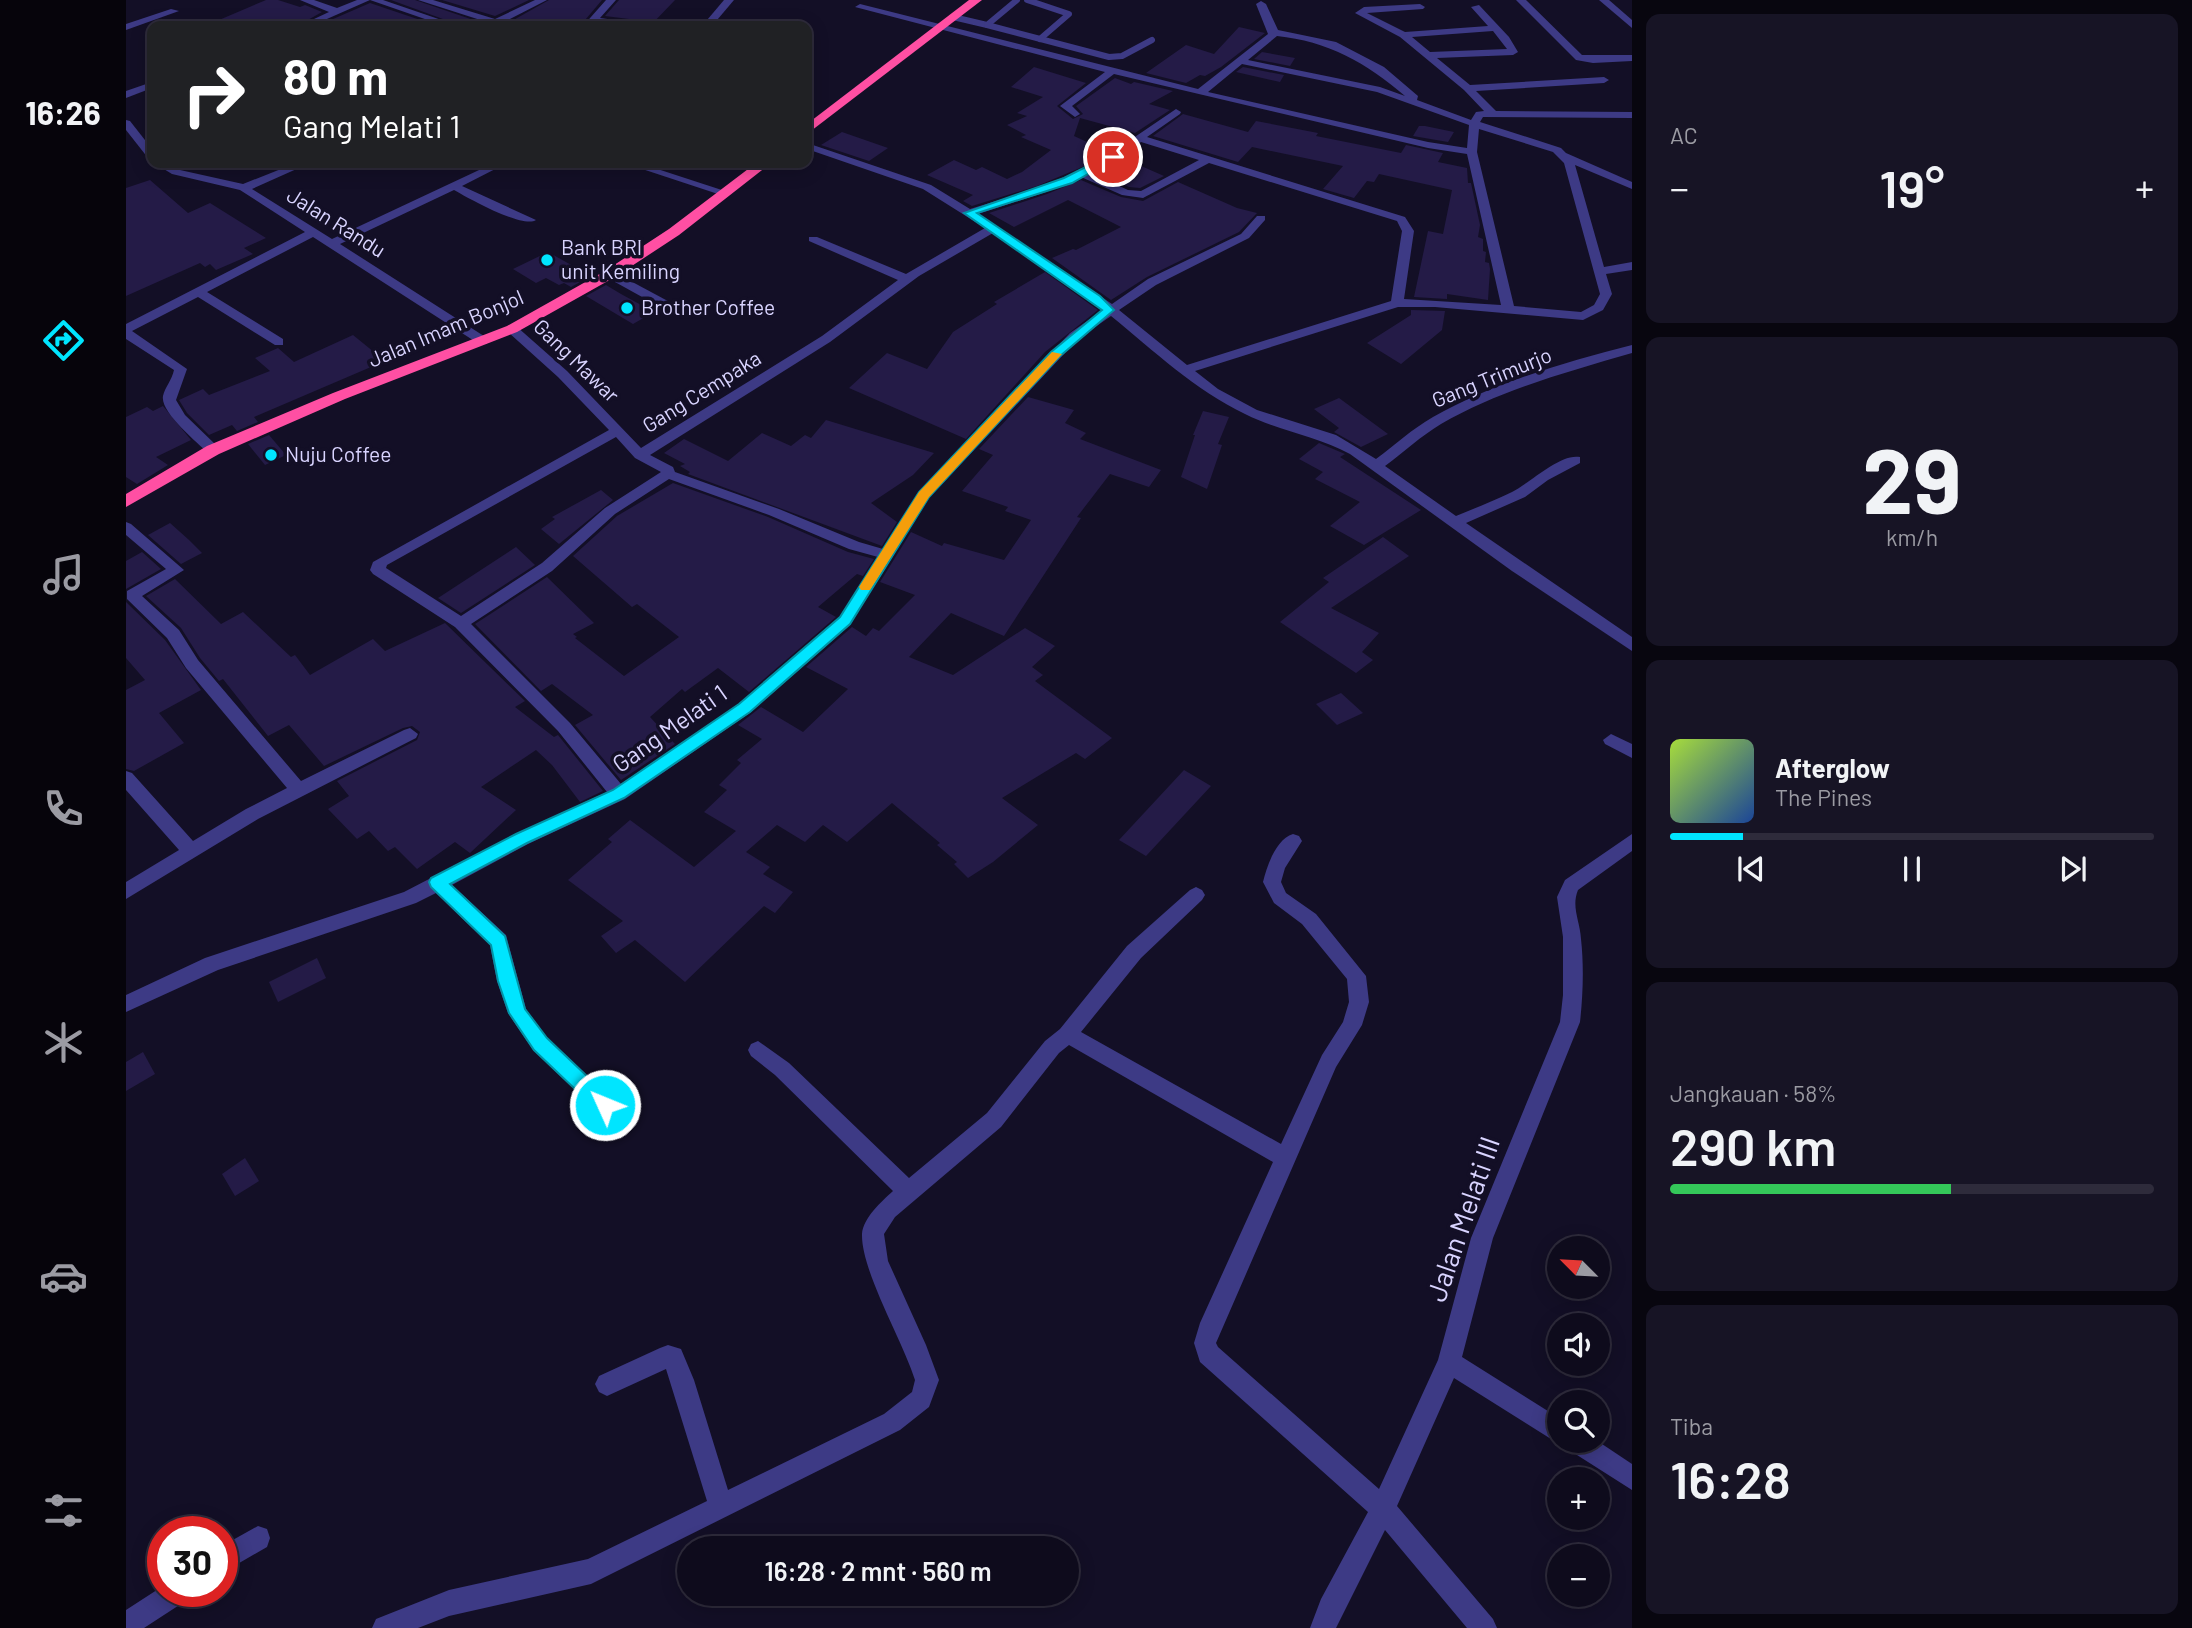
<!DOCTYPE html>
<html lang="id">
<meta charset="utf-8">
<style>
body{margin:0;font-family:Barlow,sans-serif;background:#171425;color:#f1f3f6;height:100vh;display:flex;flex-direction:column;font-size:26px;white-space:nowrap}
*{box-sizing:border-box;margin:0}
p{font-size:23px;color:#9b9ba3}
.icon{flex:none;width:38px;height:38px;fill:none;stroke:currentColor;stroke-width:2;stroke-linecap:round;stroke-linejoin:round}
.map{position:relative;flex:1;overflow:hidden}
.drawer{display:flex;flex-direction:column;gap:14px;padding:14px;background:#08060f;width:560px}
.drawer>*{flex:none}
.guide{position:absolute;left:21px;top:21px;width:665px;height:147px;border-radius:14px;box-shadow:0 4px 18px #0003,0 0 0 2px #2e2b3b;background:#202124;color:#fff;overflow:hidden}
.needle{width:46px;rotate:294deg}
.controls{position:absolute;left:1421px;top:1236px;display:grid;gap:14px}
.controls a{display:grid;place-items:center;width:63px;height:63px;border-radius:50%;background:#0e0b1c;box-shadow:0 4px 18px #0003,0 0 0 2px #2e2b3b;font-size:35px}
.speed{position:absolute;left:21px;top:1516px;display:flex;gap:14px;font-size:35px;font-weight:700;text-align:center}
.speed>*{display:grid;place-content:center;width:91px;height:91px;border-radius:50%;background:#0e0b1c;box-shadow:0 4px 18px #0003,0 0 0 2px #2e2b3b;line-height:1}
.speed .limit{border:10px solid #d22;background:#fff;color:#111}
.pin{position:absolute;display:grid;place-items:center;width:60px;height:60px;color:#fff;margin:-30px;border:4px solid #fff;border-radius:50%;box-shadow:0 2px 7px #0007}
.me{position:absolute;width:77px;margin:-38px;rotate:314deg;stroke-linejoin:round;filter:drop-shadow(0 0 5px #0008)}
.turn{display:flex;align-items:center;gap:24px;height:147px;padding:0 21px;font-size:32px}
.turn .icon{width:91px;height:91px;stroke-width:2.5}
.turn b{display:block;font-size:49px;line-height:60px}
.big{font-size:52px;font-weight:600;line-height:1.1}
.drawer .card{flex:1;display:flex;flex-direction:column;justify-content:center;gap:10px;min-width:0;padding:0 24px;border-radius:14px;background:#171425}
.drawer .dial{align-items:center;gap:0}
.dial b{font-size:91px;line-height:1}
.song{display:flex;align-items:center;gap:21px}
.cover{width:84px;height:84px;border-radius:10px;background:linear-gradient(135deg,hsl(80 70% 55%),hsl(220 70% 35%))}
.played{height:7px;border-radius:4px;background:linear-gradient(90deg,#00e5ff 15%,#2e2b3b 15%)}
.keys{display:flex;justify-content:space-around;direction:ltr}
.heat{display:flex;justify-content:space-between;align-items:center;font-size:38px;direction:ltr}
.charge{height:10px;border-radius:5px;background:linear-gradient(90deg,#34c759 58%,#2e2b3b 0)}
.trip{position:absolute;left:551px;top:1536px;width:402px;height:70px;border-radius:35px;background:#0e0b1c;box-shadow:0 4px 18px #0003,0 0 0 2px #2e2b3b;font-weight:600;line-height:70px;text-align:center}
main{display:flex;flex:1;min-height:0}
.tab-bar{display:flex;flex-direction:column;width:126px;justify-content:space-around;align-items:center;background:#06040b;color:#9b9ba3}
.tab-bar .icon{width:49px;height:49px}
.tab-bar .on{color:#00e5ff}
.tab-bar b{font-size:32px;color:#f1f3f6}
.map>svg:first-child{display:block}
</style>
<main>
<nav class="tab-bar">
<b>16:26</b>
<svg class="icon on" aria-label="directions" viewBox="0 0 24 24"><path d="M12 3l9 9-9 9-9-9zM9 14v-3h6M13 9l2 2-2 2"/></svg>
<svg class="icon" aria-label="music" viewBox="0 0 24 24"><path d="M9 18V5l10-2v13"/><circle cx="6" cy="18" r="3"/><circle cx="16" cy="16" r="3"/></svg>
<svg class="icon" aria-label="phone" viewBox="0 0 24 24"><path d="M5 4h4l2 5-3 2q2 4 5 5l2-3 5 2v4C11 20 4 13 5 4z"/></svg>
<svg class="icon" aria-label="climate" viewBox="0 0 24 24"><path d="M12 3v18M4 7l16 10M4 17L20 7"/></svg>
<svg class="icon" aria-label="car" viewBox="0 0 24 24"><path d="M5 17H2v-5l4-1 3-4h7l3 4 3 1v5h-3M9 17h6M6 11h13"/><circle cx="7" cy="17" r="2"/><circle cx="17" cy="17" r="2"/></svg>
<svg class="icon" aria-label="filters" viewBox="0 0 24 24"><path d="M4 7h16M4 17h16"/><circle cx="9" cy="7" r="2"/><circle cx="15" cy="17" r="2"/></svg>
</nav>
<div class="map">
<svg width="1506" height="1628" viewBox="0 0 1506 1628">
<rect width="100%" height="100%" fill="#130f26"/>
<g fill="#241b47">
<polygon points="140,0 152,0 174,7 179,5 196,12 171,26 79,26"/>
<polygon points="265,0 289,0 365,26 336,26"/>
<polygon points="316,0 403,0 369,16"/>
<polygon points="423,0 476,0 454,26 389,26 384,22"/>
<polygon points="493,0 549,0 524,26 518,26 511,20 479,16"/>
<polygon points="244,3 312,26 191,26"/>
<polygon points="1113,27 1139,33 1095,67 1079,76 1074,75 1060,83 1020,73 1060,45 1088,54"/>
<polygon points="1136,52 1169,58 1164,66 1128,59"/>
<polygon points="908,67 960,83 931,106 947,119 957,114 950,106 989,78 1005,84 1008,82 1047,91 1023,104 1044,110 1009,133 954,118 948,136 983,152 968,162 911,186 846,206 837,201 847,195 801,175 828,160 850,170 856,167 881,179 896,172 925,150 895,137 900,135 881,125 901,116 891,113 917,97 885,87"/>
<polygon points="1117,67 1158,75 1154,82 1110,72"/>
<polygon points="1057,114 1122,132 1130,121 1192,133 1190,136 1275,153 1280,145 1317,153 1312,162 1341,168 1342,183 1345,183 1354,225 1352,237 1357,239 1357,251 1360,252 1359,262 1363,263 1364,269 1362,300 1321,294 1321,299 1288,297 1302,231 1317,234 1326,190 1253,174 1248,182 1241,181 1228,198 1197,189 1217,166 1126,147 1112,162 1027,136"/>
<polygon points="1293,126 1299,126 1328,132 1322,142 1287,136"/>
<polygon points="716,132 762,148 743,161 695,145"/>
<polygon points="997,158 1038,176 1014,188 1003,187 972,173"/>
<polygon points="24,180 62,213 84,203 140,238 118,248 127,254 90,270 84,264 79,267 74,263 0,296 0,188"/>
<polygon points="955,180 995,197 1017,201 1052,182 1111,208 1131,213 1113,232 1021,277 985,300 926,258 947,249 950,250 995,227 942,200 888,227 863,213 921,194"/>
<polygon points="422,252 465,276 445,287 438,283 433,285 420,278 410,283 387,269"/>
<polygon points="919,272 972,310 919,352 840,439 723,388 761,353 801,369 827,332 871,304 868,302"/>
<polygon points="480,285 495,294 528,312 507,324 460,296"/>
<polygon points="1285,310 1319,311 1316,330 1275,364 1241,343 1285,315"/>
<polygon points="227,335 259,361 128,417 132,422 111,431 106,425 83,435 61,413 53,400 77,389 83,395 144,371 129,358 152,348 168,362"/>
<polygon points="902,397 948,410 939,423 960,433 954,439 1035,470 1023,487 984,474 951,517 955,518 878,636 825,613 783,657 827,675 899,628 929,646 906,667 917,675 909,681 986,738 959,759 950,753 876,798 912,825 867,862 842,878 828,864 831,862 811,845 814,843 766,803 721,842 697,825 679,842 651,825 620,852 644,867 637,874 667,892 649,913 638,906 559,982 509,940 490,953 475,936 497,921 442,880 486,842 482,839 504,820 568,867 610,831 578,812 601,790 593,785 615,763 611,760 636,739 612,725 635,707 677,732 722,689 680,667 726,627 740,636 747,628 753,631 789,595 754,582 785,532 816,546 818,543 878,560 905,520 879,511 882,507 836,491 867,455 853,449"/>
<polygon points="1213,398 1262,434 1235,447 1208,432 1213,428 1188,409"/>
<polygon points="37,406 65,440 30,457 42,465 11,484 0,477 0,417 21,407 27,411"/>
<polygon points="1077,411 1103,417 1092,444 1096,445 1081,489 1055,477 1069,435 1067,435"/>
<polygon points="700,420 808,453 787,475 745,503 771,522 756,546 562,474 564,472 554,466 559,464 538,453 558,439 602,461 636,433 665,446 679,435 685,438"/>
<polygon points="143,435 160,455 139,465 122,444"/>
<polygon points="1193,443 1219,454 1214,457 1295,510 1238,545 1204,526 1234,502 1189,479 1197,472 1173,459"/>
<polygon points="547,483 642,517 722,552 748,559 737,576 731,574 692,607 710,617 623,692 592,668 559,692 556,689 524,717 549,744 495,780 449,725 467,715 426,684 415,691 349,624 421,577 468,623 447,634 451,637 449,638 498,676 553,637 511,604 506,607 447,556 491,516"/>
<polygon points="475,490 487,500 433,544 415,529 429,519 426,517"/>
<polygon points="44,523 63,540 76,553 55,564 22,535"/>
<polygon points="1257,537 1283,556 1205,608 1253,633 1236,652 1247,660 1230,673 1154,622 1203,582 1197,578"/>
<polygon points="390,547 409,565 335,613 312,598"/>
<polygon points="16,552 35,569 0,589 0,561"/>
<polygon points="49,579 95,624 117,612 165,657 169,655 184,675 247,639 259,651 319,623 399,701 389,707 428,737 432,735 477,791 454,802 426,765 410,750 355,787 390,810 344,853 329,842 291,869 269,847 262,851 243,831 231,839 202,809 223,796 211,781 291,740 294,732 286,726 277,728 198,766 163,725 142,736 97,679 93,681 74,658 55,628 20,596"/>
<polygon points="0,602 39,640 75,690 33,713 58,743 8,771 0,769 0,690 19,680 0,658"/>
<polygon points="1215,693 1237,713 1211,725 1190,704"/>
<polygon points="1058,770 1085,786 1020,856 993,840"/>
<polygon points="191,958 200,978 152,1002 143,982"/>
<polygon points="17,1052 29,1074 0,1091 0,1062"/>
<polygon points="119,1158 133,1181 109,1196 96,1174"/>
</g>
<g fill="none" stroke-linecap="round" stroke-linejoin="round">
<g stroke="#3d3a85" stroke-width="6">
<polyline points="901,0 943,14 914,39"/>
<polyline points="827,17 861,25 891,0"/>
<polyline points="861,25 983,57 996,56 1026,40"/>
</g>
<g fill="#3d3a85" fill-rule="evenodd">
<polygon points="174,0 188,0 211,8 231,0 257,0 333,26 319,26 244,0 185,26 173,26 203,12"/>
<polygon points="292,0 307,0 369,19 409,0 421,0 378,22 387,26 373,26"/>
<polygon points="480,0 490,0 474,18 511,23 516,26 470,23 467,26 457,26"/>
<polygon points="598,0 608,0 586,26 576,26"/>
<polygon points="1390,0 1400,0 1456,55 1506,55 1506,61 1467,63 1450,60"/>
<polygon points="1473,0 1483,0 1506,20 1506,28"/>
<path d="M 1135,1 L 1140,4 L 1152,30 L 1210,42 L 1258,67 L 1292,96 L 1291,100 L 1345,120 L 1350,112 L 1358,111 L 1338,90 L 1274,37 L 1229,13 L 1238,7 L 1294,4 L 1299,7 L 1297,9 L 1241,13 L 1279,32 L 1362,26 L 1345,7 L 1353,5 L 1383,37 L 1392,52 L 1387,55 L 1311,58 L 1344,85 L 1478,77 L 1483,80 L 1478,83 L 1350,91 L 1370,111 L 1506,112 L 1506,118 L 1357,117 L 1354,122 L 1435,148 L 1440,153 L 1506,182 L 1506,189 L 1449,165 L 1478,267 L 1506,262 L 1506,270 L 1480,274 L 1486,294 L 1477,310 L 1457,320 L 1309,307 L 1272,307 L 1069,371 L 1092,389 L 1131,410 L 1210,435 L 1250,459 C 1269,445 1286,429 1307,417 C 1368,383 1439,362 1506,345 L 1506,353 C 1441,372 1374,390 1315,424 C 1295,436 1278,452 1259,466 L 1330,516 C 1349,508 1368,501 1386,492 C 1404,483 1434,453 1454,457 L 1454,463 L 1422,480 L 1399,497 L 1340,523 L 1506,637 L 1506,651 L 1386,571 L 1224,454 C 1191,436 1153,431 1119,414 C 1069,390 1028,351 985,316 L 952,339 L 803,498 L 724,625 L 625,712 L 499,799 L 402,844 L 326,885 L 380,935 L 400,1009 L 421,1038 L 486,1098 L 489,1105 L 486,1112 L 479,1114 L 472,1112 L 407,1050 L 382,1013 L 371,981 L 364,945 L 310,893 L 290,903 L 92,970 L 0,1012 L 0,995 L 79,958 L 278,892 L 390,834 L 481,792 L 432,731 L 329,627 L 247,574 L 244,570 L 247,562 L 483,430 L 432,377 L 382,332 L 382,326 L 390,326 L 441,371 L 515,448 L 696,336 L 772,280 L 683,241 L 683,237 L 691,237 L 780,274 L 859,228 L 797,189 L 681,149 L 681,143 L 805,185 L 844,209 L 912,188 L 969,164 L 1050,109 L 1055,112 L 1054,114 L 1021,137 L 1279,217 L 1288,231 L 1278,299 L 1375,305 L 1341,154 L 1302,148 L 988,74 L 946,106 L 954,114 L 949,117 L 934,106 L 979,72 L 729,7 L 734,4 L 1072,89 L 1142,34 L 1130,4 ZM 1367,31 L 1381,49 L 1304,52 L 1286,37 ZM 1151,36 C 1201,41 1241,63 1279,96 L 1254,87 L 1122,60 ZM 1116,64 L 1251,92 L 1343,125 L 1341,148 L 1302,142 L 1082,92 ZM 1353,129 L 1427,152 L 1438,163 L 1474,294 L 1468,305 L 1455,312 L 1388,306 L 1351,152 ZM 1015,142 L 1073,160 L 1015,191 L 1002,190 L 965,173 L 977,168 ZM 1083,163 L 1271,221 L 1276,231 L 1265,301 L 1061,365 L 993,310 L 1030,285 L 1123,238 L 1139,220 L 1139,216 L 1131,216 L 1115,234 L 1022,279 L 986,304 L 852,214 L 920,192 L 955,177 L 996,195 L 1017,198 ZM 867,233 L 977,310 L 944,333 L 793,492 L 757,549 L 733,542 L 653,509 L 549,472 L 547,467 L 524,455 L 704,342 L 793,276 ZM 490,437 L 509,458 L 535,472 L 479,508 L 416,563 L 335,616 L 260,568 L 261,565 ZM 543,479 L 643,515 L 723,549 L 752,557 L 714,617 L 613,704 L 495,784 L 444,723 L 345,624 L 426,571 L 489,514 Z"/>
<polygon points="45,9 53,11 0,30 0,24"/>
<polygon points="26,82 26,88 0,98 0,91"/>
<polygon points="0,120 4,121 26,149 26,159 22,158 0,130"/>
<path d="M 28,163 L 41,163 L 54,170 L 117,184 L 170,163 L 184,163 L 126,189 L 206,239 L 368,163 L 381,163 L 336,186 L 410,220 C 397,229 342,198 328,190 L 214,244 L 361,338 L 361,344 L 353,344 L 187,237 L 81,292 L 157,339 L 157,345 L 149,345 L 72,297 L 6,331 L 61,369 L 50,400 L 59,415 L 92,447 L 92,453 L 82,453 C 71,442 34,412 37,396 C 39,387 46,380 48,370 L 0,339 L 0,324 L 179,232 L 114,190 L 46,174 Z"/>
<polygon points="498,163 513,163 605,193 595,195"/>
<polygon points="484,270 553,307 555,310 553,313 545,313 480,277 480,271"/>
<polygon points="0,522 5,524 58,570 16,596 53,630 72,660 175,781 278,730 284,728 292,734 290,738 132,819 0,899 0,882 53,850 0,790 0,771 6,773 67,841 120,809 161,788 60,668 41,638 1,599 1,591 40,569 0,535"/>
<polygon points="1485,734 1506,744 1506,758 1479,744 1477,740"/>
<path d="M 1167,834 L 1173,836 L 1176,841 L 1159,868 L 1155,882 L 1160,893 L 1190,914 L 1240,976 L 1243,1002 L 1236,1025 L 1210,1067 L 1090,1343 L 1092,1347 L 1253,1489 L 1312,1360 L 1345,1238 L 1434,1022 L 1437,995 L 1437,937 L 1431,897 L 1439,880 L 1506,834 L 1506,851 L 1452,890 C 1445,907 1454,921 1455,939 C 1458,966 1457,995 1454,1022 L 1367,1238 L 1336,1357 L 1433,1418 L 1433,1440 L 1470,1440 L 1506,1464 L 1506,1490 L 1440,1448 L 1437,1441 L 1425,1439 L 1328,1378 L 1271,1506 L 1367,1619 L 1371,1628 L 1341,1628 L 1259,1530 L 1210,1628 L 1184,1628 L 1195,1599 L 1242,1512 L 1074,1362 L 1068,1343 L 1074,1323 L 1147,1162 L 943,1045 L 933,1053 L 875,1127 L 769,1217 L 758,1234 L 762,1261 L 800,1345 L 813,1380 L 803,1407 L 774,1430 L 465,1584 L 323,1616 L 292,1628 L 246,1628 L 250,1619 L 323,1590 L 462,1559 L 581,1501 L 540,1369 L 481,1396 L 473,1392 L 469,1384 L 473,1376 L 534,1348 L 542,1345 L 555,1349 L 568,1380 L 602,1490 L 758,1414 L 786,1392 L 789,1380 C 777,1341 735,1271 736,1234 C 737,1218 756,1201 767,1191 L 649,1075 L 625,1056 L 622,1050 L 625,1044 L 632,1041 L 663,1063 L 783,1178 L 861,1113 L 919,1041 L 934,1029 L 1001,946 L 1064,890 L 1070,887 L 1076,890 L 1079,895 L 1076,900 L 1015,958 L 955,1032 L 1155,1144 L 1196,1055 L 1217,1022 L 1223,1002 L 1221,979 L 1176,924 L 1148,903 L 1137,882 C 1141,866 1150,839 1167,834 Z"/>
<polygon points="132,1526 141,1529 144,1538 141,1547 96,1573 96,1546"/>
<polygon points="37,1586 37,1591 65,1591 61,1600 18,1628 0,1628 0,1610"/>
</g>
<g fill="#ff4fa3" fill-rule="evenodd">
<polygon points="843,0 856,0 681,134 681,124"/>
<polygon points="630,163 645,163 553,235 489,277 391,332 219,399 93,454 0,507 0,494 81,446 207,393 381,326 479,271 543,229"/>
</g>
</g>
<polygon fill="#00e5ff" stroke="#0095a6" stroke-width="2" points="983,155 992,157 946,183 851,213 974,296 988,310 933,357 803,497 724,624 624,712 498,798 401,843 324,884 379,936 399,1009 421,1038 485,1099 488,1105 485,1111 479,1114 472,1111 408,1050 383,1013 372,981 365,945 305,887 303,882 305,878 390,834 487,790 613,704 714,617 793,492 925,352 976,310 838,213 938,178"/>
<polygon fill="#f59e0b" points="926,352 936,354 803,497 744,590 735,590 733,587 793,492"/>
<g fill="#00e5ff" stroke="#130f26" stroke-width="2.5">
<circle cx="421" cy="260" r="7"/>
<circle cx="501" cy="308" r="7"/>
<circle cx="145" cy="455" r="7"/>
</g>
<g text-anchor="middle" stroke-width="7" stroke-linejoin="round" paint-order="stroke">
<g font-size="21" fill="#d9d4ff" stroke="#130f26">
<text transform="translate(210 223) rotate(32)" y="7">Jalan Randu</text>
<text transform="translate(320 329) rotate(-23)" y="7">Jalan Imam Bonjol</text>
<text transform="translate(450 361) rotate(44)" y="7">Gang Mawar</text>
<text transform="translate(1366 378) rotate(-22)" y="7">Gang Trimurjo</text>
<text transform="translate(576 392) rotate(-32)" y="7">Gang Cempaka</text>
</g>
<g font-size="21" fill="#d9d4ff" stroke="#130f26" text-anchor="start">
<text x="435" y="255">Bank BRI<tspan x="435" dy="24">unit Kemiling</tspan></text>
<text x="515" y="315">Brother Coffee</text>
<text x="159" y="462">Nuju Coffee</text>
</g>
<g font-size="24" fill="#d9d4ff" stroke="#130f26">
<text transform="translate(544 729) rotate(-35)" y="8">Gang Melati 1</text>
</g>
<g font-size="28" fill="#d9d4ff" stroke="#130f26">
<text transform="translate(1337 1219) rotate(-71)" y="10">Jalan Melati III</text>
</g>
</g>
</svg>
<div class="controls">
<a><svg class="needle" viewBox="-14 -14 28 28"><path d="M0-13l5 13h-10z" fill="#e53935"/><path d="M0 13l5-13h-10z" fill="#9b9ba3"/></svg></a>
<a><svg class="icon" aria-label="sound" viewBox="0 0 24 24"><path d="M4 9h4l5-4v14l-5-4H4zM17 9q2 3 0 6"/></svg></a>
<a><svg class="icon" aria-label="search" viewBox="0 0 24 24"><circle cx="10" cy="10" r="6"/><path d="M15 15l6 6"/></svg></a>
<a>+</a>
<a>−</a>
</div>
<div class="speed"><div class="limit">30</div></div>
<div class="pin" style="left:987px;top:157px;background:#d93025"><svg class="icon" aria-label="arrive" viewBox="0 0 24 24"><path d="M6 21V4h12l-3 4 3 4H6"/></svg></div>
<svg class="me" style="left:479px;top:1105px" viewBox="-20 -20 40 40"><circle r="17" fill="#00e5ff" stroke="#fff" stroke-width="3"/><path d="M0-11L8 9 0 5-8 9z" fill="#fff"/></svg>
<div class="trip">16:28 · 2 mnt · 560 m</div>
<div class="guide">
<div class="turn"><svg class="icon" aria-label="right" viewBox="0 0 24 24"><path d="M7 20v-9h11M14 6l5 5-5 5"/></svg><div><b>80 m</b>Gang Melati 1</div></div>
</div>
</div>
<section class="drawer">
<div class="card"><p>AC</p>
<div class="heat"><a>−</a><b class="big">19°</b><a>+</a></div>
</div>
<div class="card dial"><b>29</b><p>km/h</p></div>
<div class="card">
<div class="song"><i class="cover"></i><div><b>Afterglow</b><p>The Pines</p></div></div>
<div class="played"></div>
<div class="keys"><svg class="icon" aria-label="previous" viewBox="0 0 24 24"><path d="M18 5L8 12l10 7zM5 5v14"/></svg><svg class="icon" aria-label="pause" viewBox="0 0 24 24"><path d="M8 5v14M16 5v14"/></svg><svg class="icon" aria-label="next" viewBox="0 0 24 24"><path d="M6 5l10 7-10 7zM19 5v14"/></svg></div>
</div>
<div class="card"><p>Jangkauan · 58%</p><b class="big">290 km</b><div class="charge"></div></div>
<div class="card"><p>Tiba</p><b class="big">16:28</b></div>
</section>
</main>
